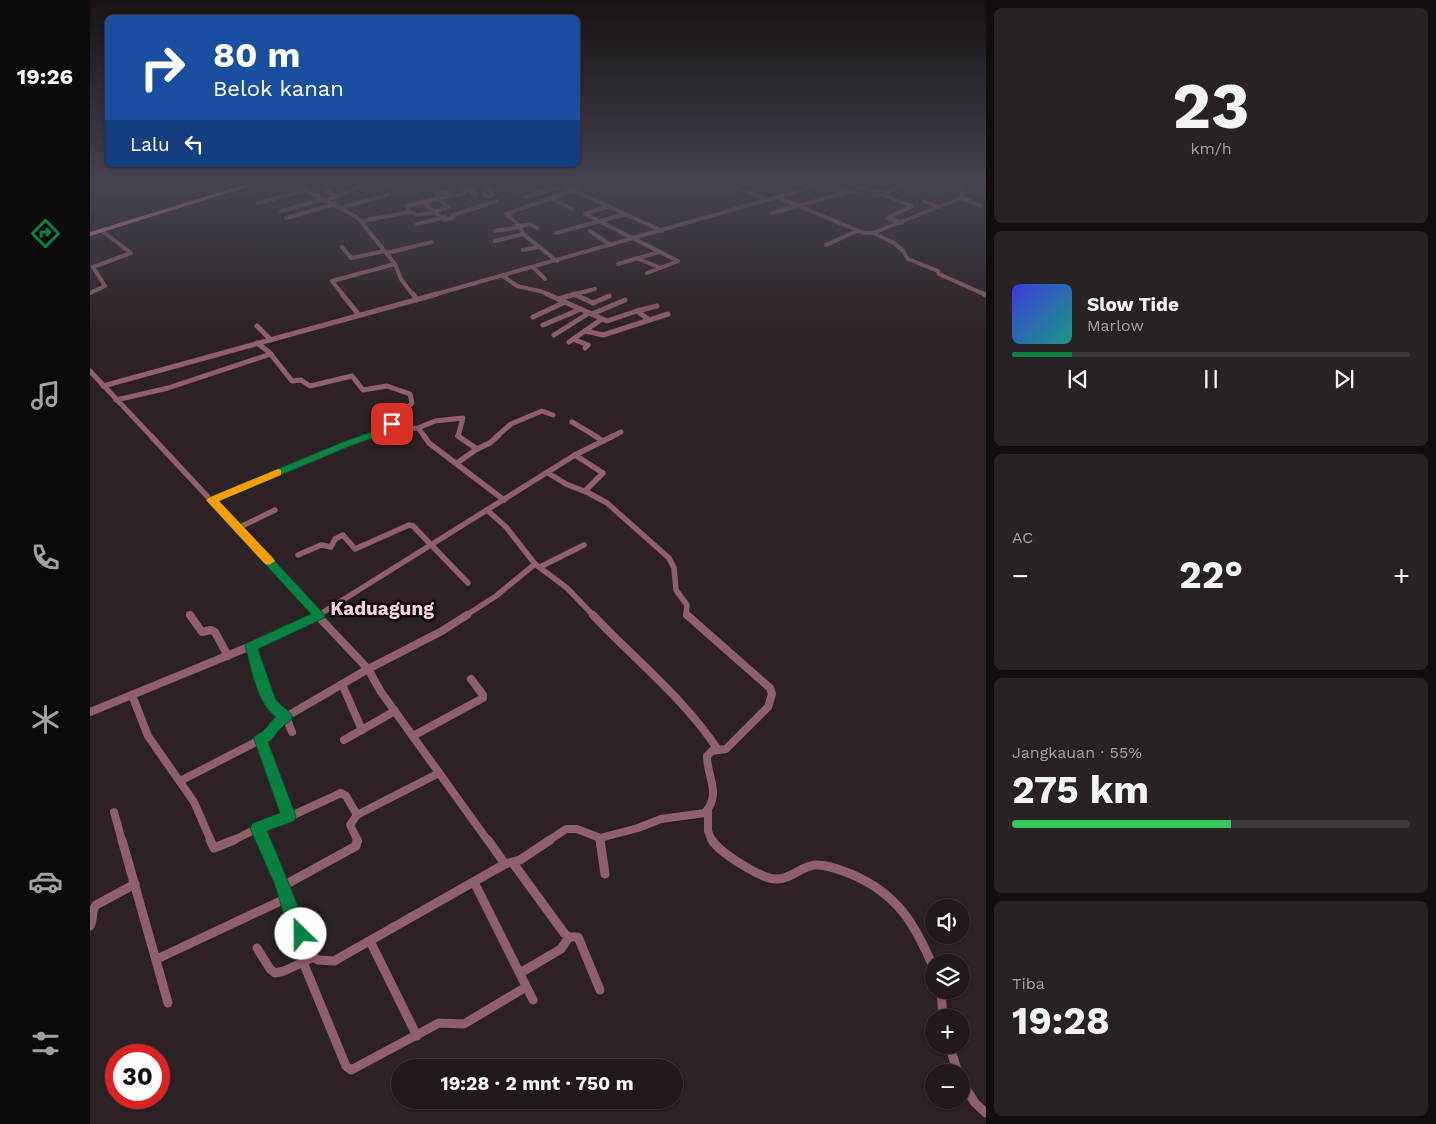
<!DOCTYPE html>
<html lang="id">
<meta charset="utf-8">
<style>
body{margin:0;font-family:"Work Sans",sans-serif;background:#292224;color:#f1f3f6;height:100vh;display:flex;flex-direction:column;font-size:19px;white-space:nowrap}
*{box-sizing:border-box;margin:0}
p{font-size:16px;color:#a2a0a3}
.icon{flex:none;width:28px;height:28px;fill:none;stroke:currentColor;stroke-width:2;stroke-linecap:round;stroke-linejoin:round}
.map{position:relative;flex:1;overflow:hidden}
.side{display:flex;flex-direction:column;gap:8px;padding:8px;background:#120e0f;width:450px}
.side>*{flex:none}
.top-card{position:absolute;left:15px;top:15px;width:475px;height:152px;border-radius:8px;box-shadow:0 1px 4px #0004,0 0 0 1px #3e383a;background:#1a4fa0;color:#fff;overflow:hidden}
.buttons{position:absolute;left:835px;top:899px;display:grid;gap:10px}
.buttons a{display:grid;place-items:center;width:45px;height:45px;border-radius:50%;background:#21191b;box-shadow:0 1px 4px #0004,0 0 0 1px #3e383a;font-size:25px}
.speed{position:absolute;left:15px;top:1044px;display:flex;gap:10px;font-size:25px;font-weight:700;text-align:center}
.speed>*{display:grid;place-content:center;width:65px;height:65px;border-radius:50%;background:#21191b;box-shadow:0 1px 4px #0004,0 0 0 1px #3e383a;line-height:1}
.speed .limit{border:8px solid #d22;background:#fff;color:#111}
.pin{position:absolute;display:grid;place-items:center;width:42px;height:42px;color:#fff;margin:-21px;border-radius:10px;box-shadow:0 2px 8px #0006}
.me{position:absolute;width:55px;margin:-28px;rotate:337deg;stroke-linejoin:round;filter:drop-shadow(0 0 4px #0008)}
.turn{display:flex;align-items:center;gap:18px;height:105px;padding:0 25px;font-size:22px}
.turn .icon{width:65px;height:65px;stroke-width:2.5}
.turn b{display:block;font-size:35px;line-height:42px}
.then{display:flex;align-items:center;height:48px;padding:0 25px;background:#0003;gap:10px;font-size:19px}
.big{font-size:38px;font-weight:700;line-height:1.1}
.side .tile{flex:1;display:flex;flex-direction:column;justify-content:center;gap:8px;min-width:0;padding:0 18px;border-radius:8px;background:#292224}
.side .dial{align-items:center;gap:0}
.dial b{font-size:65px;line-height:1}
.song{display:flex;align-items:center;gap:15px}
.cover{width:60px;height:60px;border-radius:8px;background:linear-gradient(135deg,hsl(240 70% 55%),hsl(170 70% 35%))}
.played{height:5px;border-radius:2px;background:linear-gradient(90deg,#0b8043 15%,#3e383a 15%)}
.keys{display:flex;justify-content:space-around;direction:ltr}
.heat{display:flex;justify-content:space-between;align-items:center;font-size:28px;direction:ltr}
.charge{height:8px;border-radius:4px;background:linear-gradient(90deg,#34c759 55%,#3e383a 0)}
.trip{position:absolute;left:301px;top:1059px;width:292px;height:50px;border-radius:25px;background:#21191b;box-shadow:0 1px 4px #0004,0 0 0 1px #3e383a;font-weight:700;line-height:50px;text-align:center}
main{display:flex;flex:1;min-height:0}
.dock{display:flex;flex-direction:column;width:90px;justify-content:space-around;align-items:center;background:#0d0a0b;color:#a2a0a3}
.dock .icon{width:35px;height:35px}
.dock .selected{color:#0b8043}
.dock b{font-size:22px;color:#f1f3f6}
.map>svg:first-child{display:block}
</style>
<main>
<nav class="dock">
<b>19:26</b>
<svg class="icon selected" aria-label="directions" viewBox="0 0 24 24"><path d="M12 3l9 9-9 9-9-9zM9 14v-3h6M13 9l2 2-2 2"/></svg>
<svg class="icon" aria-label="music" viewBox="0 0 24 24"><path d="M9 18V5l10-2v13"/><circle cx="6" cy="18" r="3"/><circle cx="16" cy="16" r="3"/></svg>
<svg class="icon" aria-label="phone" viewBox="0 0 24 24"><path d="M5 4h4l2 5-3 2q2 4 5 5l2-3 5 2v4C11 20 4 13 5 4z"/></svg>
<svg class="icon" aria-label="climate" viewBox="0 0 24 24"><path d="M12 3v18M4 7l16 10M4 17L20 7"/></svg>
<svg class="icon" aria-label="car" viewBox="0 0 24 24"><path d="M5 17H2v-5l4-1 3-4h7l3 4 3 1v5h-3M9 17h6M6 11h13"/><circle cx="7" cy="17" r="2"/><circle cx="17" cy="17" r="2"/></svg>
<svg class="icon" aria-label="filters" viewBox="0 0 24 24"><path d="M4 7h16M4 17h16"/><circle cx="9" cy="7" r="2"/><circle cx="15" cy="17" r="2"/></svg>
</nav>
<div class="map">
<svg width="896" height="1124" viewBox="0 0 896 1124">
<rect width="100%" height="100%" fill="#2c2124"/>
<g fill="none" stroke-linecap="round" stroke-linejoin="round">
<g stroke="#905f6d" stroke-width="4">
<polyline points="201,182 268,218 305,264 311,279 323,295"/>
<polyline points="247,182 231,187 247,197"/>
<polyline points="465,182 572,231"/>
<polyline points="632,182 678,200"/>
<polyline points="760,182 822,206 797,218 812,223"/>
<polyline points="738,183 760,191"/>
<polyline points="425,187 447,182"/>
<polyline points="376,188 385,194"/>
<polyline points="371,189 394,184 397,187"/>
<circle cx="398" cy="193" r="4"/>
<polyline points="482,190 512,182"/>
<polyline points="784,196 825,182"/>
<polyline points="435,197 474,186"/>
<polyline points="687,197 774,233 783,233 871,198 873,182"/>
<polyline points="349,198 347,194 355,192 360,195"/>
<polyline points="460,198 482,209"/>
<polyline points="871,198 890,205"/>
<polyline points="236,200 273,186 286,184 295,188 326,182"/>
<polyline points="333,201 344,212 358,207 348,198"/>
<polyline points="834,201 849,207"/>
<polyline points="168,203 216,190"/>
<polyline points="519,206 495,214 588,261 557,273"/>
<polyline points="251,208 298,194"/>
<polyline points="191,211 235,199"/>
<polyline points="320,212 316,206 375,193 364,182"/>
<polyline points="682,213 773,188"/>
<polyline points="196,218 245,204"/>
<polyline points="271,221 320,212 327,215 344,212 354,220 362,218 363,215 407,201"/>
<polyline points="327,224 355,217"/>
<polyline points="430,226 440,224 447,228"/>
<polyline points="12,231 41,253"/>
<polyline points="405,231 430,227"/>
<polyline points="500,231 520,245"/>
<polyline points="466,233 536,214"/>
<polyline points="783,233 804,243 813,251 818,259 848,271 849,274 896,295"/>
<polyline points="405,241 433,234"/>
<polyline points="736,245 767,231"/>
<polyline points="252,247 261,258 295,251"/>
<polyline points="433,250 448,247"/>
<polyline points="297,253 342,242"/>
<polyline points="547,258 570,268"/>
<polyline points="467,261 433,234 430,226 416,214 483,190"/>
<polyline points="528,264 569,252"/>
<polyline points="443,267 455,279"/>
<polyline points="413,276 427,286 450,291 460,295"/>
<polyline points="0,293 15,286 3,267 41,253"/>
<polyline points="484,294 487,295"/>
<polyline points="253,295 242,281 305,264"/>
<polyline points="343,295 740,182"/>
<polyline points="481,295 505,289"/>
</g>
<g stroke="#905f6d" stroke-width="5">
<polyline points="252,294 269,315"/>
<polyline points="323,294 327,300"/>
<polyline points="457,294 517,321 547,311 558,319"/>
<polyline points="484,294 503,303 519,296"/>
<polyline points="894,294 896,295"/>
<polyline points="468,299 486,294"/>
<polyline points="547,311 567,306"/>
<polyline points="502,314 535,300"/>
<polyline points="443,317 475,302"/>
<polyline points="453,325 491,309"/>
<polyline points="167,326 181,340"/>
<polyline points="495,331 513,335 578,314"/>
<polyline points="464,335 499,313"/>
<polyline points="483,339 498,345 495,348"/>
<polyline points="479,342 512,319"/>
<polyline points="167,343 179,352 202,381 211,380 220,386 262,376 273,390 297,386 320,394 322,403 298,429 275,437"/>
<polyline points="0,371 62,437"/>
<polyline points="13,386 347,294"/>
<polyline points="26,400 78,388 181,354"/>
<polyline points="482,422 507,437"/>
<polyline points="328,428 345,421 373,418 368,436 370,437"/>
<polyline points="298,429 328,428 335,437"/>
<polyline points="406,437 421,424 452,411 463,415"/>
<polyline points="521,437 531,432"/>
</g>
<g stroke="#905f6d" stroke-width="5.5">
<polyline points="61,436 229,616"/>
<polyline points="334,436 339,443 414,500"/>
<polyline points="505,436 513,441"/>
<polyline points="387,449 400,443 408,436"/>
<polyline points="485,455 513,473 495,491 517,503 579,558 584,568 586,590 597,605 596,614 598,616"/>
<polyline points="367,463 387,449 368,436"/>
<polyline points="458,473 476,484 496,492"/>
<polyline points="121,500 278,436"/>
<polyline points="148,528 185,510"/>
<polyline points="208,555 231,545 241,547 245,539 253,535 265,549 319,525 323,526 378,583"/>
<polyline points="445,564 477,588 504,616"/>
<polyline points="450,567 494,545"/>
<polyline points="99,614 100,616"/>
<polyline points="227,616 485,455 523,436"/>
<polyline points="375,616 406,596 445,564 416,527 397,510"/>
</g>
<g stroke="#905f6d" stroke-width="8">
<polyline points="100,615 112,632 121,630 125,632 138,656"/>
<polyline points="227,615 278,669 291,692 398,841"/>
<path d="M 503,615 C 545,660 594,698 628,750 L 636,749 L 678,707 L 682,694 L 680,688 L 597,615"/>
<polyline points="161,646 178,698 183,707 196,717 202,732"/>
<polyline points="252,684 272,730"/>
<polyline points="42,695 58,736 104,802 121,841"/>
<polyline points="0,712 161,646 229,615"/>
<polyline points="323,736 393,698 393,695 381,679"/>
<polyline points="170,739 199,817"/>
<polyline points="254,740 305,711"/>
<polyline points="90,781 176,737 187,722 278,669 352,631 377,615"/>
<polyline points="618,810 618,831 622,841"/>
<polyline points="24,812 32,841"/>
<polyline points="168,828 199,817 251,793 256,796 267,815"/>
<polyline points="510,838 510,841"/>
<polyline points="142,841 168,828 174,841"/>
<polyline points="268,841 260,825 267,815 349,773"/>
<path d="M 458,841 L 476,829 L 487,829 L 510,838 L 548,828 L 571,819 L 615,813 C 632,792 617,779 617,756 L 622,751 L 628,750"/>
</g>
<g stroke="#905f6d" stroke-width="9">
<polyline points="32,840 78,1003"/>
<polyline points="120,840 124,848 144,840"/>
<polyline points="174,840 187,870 215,945 222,956 228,960 244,961 415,864 398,840"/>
<polyline points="510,840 515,874"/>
<path d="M 622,840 C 629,852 671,879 686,879 C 700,880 711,866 725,865 C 737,864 750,870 761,874 C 808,894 825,924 844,969"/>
<polyline points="423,863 474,933 479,937 488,937 510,990"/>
<polyline points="415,864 430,860 460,840"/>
<polyline points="384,882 443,1000"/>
<polyline points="193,886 266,846 267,840"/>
<path d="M 0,926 C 4,919 1,911 6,905 L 45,884"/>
<polyline points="280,941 327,1036"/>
<polyline points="167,948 180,969 185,973 194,971 224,957"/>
<polyline points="67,959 197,898"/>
<polyline points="213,962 256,1066 261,1070 349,1023 374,1024 436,987"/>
<polyline points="430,973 471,949 479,937"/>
<polyline points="851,990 853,1018"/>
<polyline points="859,1045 868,1072"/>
<polyline points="871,1081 885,1103 896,1113"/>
</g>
<polygon fill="#fe98b6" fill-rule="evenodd" points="163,182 172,182 0,236 0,232"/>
</g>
<linearGradient id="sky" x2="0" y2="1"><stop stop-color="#181214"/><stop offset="0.54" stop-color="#454350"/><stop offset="1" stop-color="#454350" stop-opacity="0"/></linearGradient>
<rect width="896" height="339" fill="url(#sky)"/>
<path fill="#0b8043" stroke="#07532c" d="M 302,421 L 307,424 L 302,431 L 260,446 L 129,501 L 235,615 L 234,618 L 168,649 L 185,698 C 189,706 199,709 203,717 C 200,723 194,724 190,729 C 185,734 185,738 178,742 L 206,816 L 204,821 L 177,831 C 192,865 205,900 219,934 L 217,940 L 211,943 L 205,940 L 195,918 L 185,885 L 160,828 L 163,823 L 190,813 L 164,739 C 166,733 169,735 174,730 C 179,726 180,721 186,717 C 166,702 162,669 155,646 L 157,643 L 221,614 L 116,500 L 118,498 L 253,442 L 295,427 Z"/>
<polygon fill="#f59e0b" points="188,469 191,470 191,475 129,501 183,558 185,561 179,565 175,564 116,500 118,498"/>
<g text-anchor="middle" stroke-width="5" stroke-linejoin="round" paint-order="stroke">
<g font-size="19" font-weight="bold" fill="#f5d2db" stroke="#110c0d">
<text x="292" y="615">Kaduagung</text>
</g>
</g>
</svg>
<div class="buttons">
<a><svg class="icon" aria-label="sound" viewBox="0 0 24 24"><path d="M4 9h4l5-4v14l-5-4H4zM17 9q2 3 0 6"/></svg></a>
<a><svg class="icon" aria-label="layers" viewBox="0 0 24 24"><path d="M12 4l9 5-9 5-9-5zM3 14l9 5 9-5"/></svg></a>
<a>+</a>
<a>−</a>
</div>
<div class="speed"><div class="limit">30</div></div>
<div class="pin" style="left:302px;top:424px;background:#d93025"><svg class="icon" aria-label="arrive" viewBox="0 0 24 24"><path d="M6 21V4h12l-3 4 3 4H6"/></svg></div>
<svg class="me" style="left:211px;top:934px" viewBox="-20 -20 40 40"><circle r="19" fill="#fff"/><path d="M0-13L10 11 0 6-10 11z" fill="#0b8043"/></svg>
<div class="trip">19:28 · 2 mnt · 750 m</div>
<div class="top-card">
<div class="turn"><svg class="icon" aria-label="right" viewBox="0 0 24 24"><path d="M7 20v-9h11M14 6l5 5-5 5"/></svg><div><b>80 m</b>Belok kanan</div></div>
<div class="then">Lalu<svg class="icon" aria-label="left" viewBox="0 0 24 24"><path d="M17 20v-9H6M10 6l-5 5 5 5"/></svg></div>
</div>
</div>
<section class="side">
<div class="tile dial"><b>23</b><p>km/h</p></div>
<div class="tile">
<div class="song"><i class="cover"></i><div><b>Slow Tide</b><p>Marlow</p></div></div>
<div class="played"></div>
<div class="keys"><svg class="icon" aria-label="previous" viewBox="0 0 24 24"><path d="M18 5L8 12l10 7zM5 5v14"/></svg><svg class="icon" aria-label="pause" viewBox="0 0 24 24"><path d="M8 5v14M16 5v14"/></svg><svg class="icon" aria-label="next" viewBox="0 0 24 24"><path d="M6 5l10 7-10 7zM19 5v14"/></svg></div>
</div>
<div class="tile"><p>AC</p>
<div class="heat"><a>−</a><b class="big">22°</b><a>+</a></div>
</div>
<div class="tile"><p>Jangkauan · 55%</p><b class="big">275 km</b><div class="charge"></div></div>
<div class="tile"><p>Tiba</p><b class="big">19:28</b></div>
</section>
</main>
